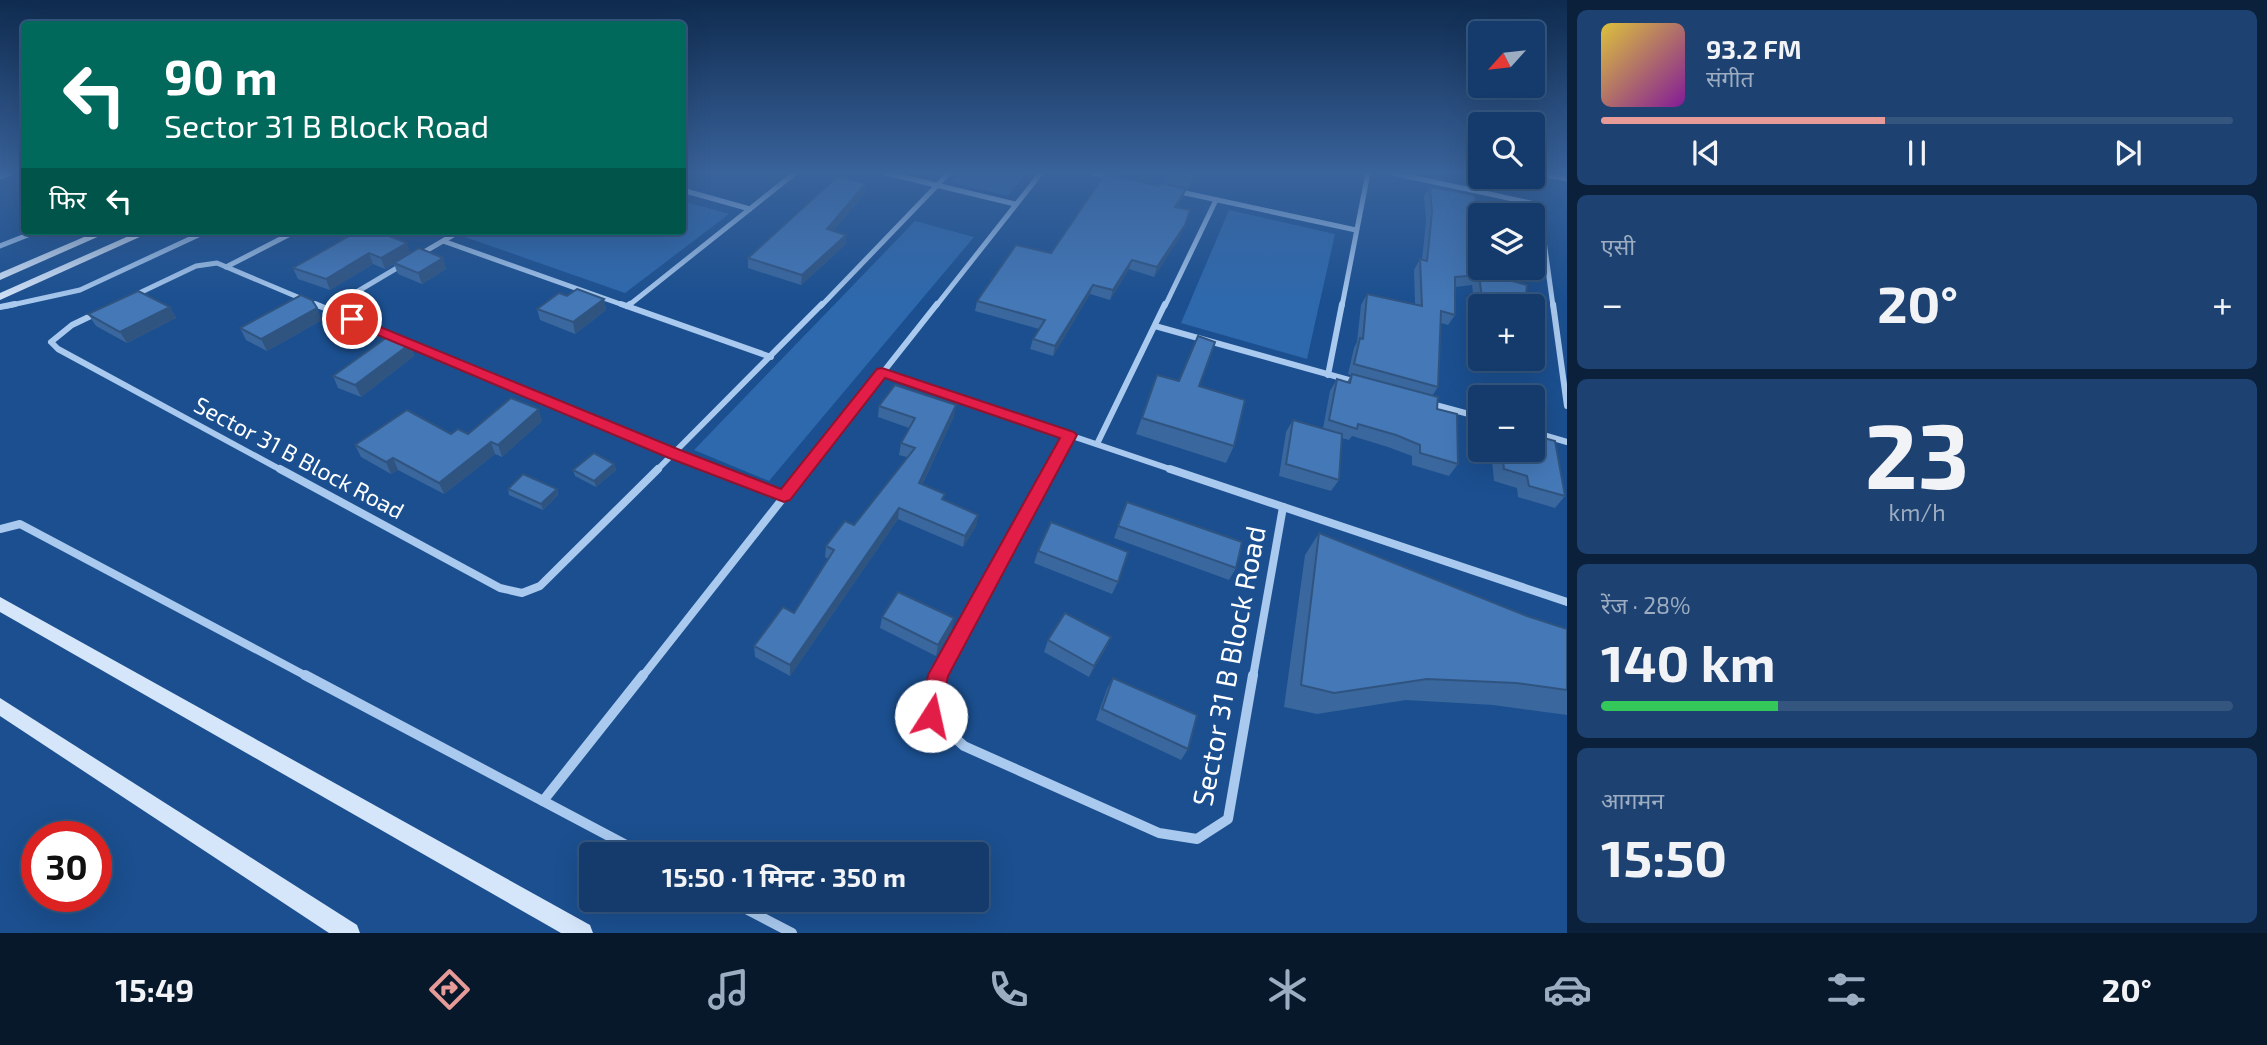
<!DOCTYPE html>
<html lang="hi">
<meta charset="utf-8">
<style>
body{margin:0;font-family:"Exo 2","Noto Sans Devanagari",sans-serif;background:#1d4271;color:#f1f3f6;height:100vh;display:flex;flex-direction:column;font-size:26px;white-space:nowrap}
*{box-sizing:border-box;margin:0}
p{font-size:23px;color:#9dadc1}
.icon{flex:none;width:38px;height:38px;fill:none;stroke:currentColor;stroke-width:2;stroke-linecap:round;stroke-linejoin:round}
.map{position:relative;flex:1;overflow:hidden}
.panel{display:flex;flex-direction:column;gap:10px;padding:10px;background:#0b203b;width:700px}
.panel>*{flex:none}
.banner{position:absolute;left:21px;top:21px;width:665px;height:214px;border-radius:7px;box-shadow:0 7px 28px #0002,0 0 0 2px #33557e;background:#00695c;color:#fff;overflow:hidden}
.needle{width:46px;rotate:243deg}
.controls{position:absolute;left:1468px;top:21px;display:grid;gap:14px}
.controls a{display:grid;place-items:center;width:77px;height:77px;border-radius:7px;background:#143b6b;box-shadow:0 7px 28px #0002,0 0 0 2px #33557e;font-size:35px}
.speed{position:absolute;left:21px;top:821px;display:flex;gap:14px;font-size:35px;font-weight:700;text-align:center}
.speed>*{display:grid;place-content:center;width:91px;height:91px;border-radius:50%;background:#143b6b;box-shadow:0 7px 28px #0002,0 0 0 2px #33557e;line-height:1}
.speed .limit{border:10px solid #d22;background:#fff;color:#111}
.pin{position:absolute;display:grid;place-items:center;width:60px;height:60px;color:#fff;margin:-30px;border:4px solid #fff;border-radius:50%;box-shadow:0 2px 7px #0007}
.me{position:absolute;width:77px;margin:-38px;rotate:10deg;stroke-linejoin:round;filter:drop-shadow(0 0 5px #0008)}
.turn{display:flex;align-items:center;gap:24px;height:147px;padding:0 28px;font-size:32px}
.turn .icon{width:91px;height:91px;stroke-width:2.5}
.turn b{display:block;font-size:49px;line-height:60px}
.then{display:flex;align-items:center;height:66px;padding:0 28px;background:#0003;gap:14px;font-size:26px}
.big{font-size:52px;font-weight:700;line-height:1.1}
.panel .widget{flex:1;display:flex;flex-direction:column;justify-content:center;gap:10px;min-width:0;padding:0 24px;border-radius:10px;background:#1d4271}
.panel .dial{align-items:center;gap:0}
.dial b{font-size:91px;line-height:1}
.song{display:flex;align-items:center;gap:21px}
.cover{width:84px;height:84px;border-radius:10px;background:linear-gradient(135deg,hsl(50 70% 55%),hsl(290 70% 35%))}
.played{height:7px;border-radius:4px;background:linear-gradient(90deg,#e69b98 45%,#33557e 45%)}
.keys{display:flex;justify-content:space-around;direction:ltr}
.heat{display:flex;justify-content:space-between;align-items:center;font-size:38px;direction:ltr}
.charge{height:10px;border-radius:5px;background:linear-gradient(90deg,#34c759 28%,#33557e 0)}
.trip{position:absolute;left:579px;top:842px;width:410px;height:70px;border-radius:7px;background:#143b6b;box-shadow:0 7px 28px #0002,0 0 0 2px #33557e;font-weight:700;line-height:70px;text-align:center}
.dock{display:flex;height:112px;justify-content:space-around;align-items:center;background:#08182b;color:#9dadc1}
.dock .icon{width:49px;height:49px}
.dock .active{color:#e69b98}
.dock b{font-size:32px;color:#f1f3f6}
main{display:flex;flex:1;min-height:0}
.map>svg:first-child{display:block}
</style>
<main>
<div class="map">
<svg width="1567" height="933" viewBox="0 0 1567 933">
<rect width="100%" height="100%" fill="#1b4f8f"/>
<g fill="#2e69ad">
<polygon points="958,173 1026,173 1008,196 950,182"/>
<polygon points="683,201 729,214 625,293 465,237 474,231 682,231"/>
<polygon points="1229,210 1335,234 1307,359 1181,323"/>
<polygon points="915,221 974,237 769,481 694,450"/>
</g>
<g fill="none" stroke-linecap="round" stroke-linejoin="round">
<g stroke="#a9c9ee" stroke-width="5">
<polyline points="886,173 1015,204"/>
<polyline points="1094,173 1113,177"/>
<polyline points="1393,173 1535,204 1540,212 1553,306"/>
<polyline points="1533,173 1567,179"/>
<polyline points="0,177 11,173"/>
<polyline points="682,190 750,209"/>
<polyline points="1176,191 1356,230"/>
<polyline points="443,241 626,306"/>
<polyline points="0,246 38,231"/>
<polyline points="419,255 460,231"/>
<polyline points="226,267 296,231"/>
<polyline points="133,296 196,266 217,263 319,306"/>
<polyline points="7,306 80,290 207,231"/>
<polyline points="333,306 402,265"/>
<polyline points="628,306 795,173"/>
<polyline points="821,306 949,173"/>
<polyline points="936,306 1041,173"/>
<polyline points="1165,306 1216,200"/>
<polyline points="1342,306 1368,173"/>
</g>
<g stroke="#a9c9ee" stroke-width="6">
<polyline points="315,304 717,471"/>
<polyline points="621,304 771,357"/>
<polyline points="1553,304 1567,406"/>
<polyline points="627,306 630,304"/>
<polyline points="0,307 15,304"/>
<polyline points="327,309 336,304"/>
<polyline points="97,313 72,325 51,342 58,349 283,471"/>
<polyline points="1155,326 1356,382"/>
<polyline points="882,372 1176,471"/>
<polyline points="1328,375 1342,304"/>
<polyline points="1428,403 1480,417"/>
<polyline points="1533,432 1567,442"/>
<polyline points="1097,444 1165,304"/>
<polyline points="656,471 822,304"/>
<polyline points="805,471 937,304"/>
<polyline points="1050,471 1069,435"/>
</g>
<g stroke="#a9c9ee" stroke-width="8">
<polyline points="280,469 500,588 522,593 540,586 658,469"/>
<polyline points="713,469 784,496"/>
<polyline points="1170,469 1567,602"/>
<polyline points="0,529 20,524 308,677"/>
<polyline points="642,677 806,469"/>
<polyline points="938,677 1051,469"/>
<polyline points="1253,677 1283,507"/>
</g>
<g stroke="#a9c9ee" stroke-width="10">
<polyline points="305,675 643,854"/>
<polyline points="938,675 931,716 964,746 1159,833 1197,839 1228,819 1253,675"/>
<polyline points="543,801 643,675"/>
<polyline points="729,900 792,933"/>
</g>
<g fill="#d6e6fa" fill-rule="evenodd">
<polygon points="98,231 111,231 0,280 0,273"/>
<polygon points="140,231 153,231 0,300 0,293"/>
<polygon points="0,597 590,925 593,933 561,933 0,612"/>
<polygon points="0,698 357,925 360,933 329,933 0,716"/>
</g>
</g>
<g fill="#3a679d">
<polygon points="1168,173 1197,173 1188,188 1164,183"/>
<polygon points="1159,186 1186,189 1182,198 1177,207 1181,235 1154,277 1129,269 1110,300 1090,294 1053,356 1030,349 1033,339 1039,329 975,311 977,301 1051,253"/>
<polygon points="1430,187 1479,272 1525,306 1480,306 1480,334 1478,334 1472,285 1455,287 1455,315 1448,325 1441,323 1438,387 1432,396 1458,464 1449,476 1412,465 1412,456 1388,447 1352,436 1349,440 1342,438 1339,480 1331,491 1279,476 1286,432 1293,420 1323,428 1330,391 1337,379 1347,382 1351,375 1348,374 1354,348 1357,342 1361,305 1367,294 1415,304 1414,270 1420,259 1422,260 1426,222 1424,196"/>
<polygon points="866,192 833,231 846,235 846,244 801,285 748,268 748,258"/>
<polygon points="346,231 376,231 410,253 443,258 446,269 422,284 398,274 394,264 385,269 373,264 330,290 298,279 293,268 353,234"/>
<polygon points="567,296 604,299 606,310 575,334 540,320 537,309"/>
<polygon points="170,307 176,318 127,343 96,326 88,314"/>
<polygon points="322,320 267,351 246,340 240,328"/>
<polygon points="410,344 414,356 361,397 338,388 333,376"/>
<polygon points="1157,375 1199,386 1234,446 1226,463 1136,434"/>
<polygon points="879,406 954,416 922,485 944,500 978,515 976,526 963,547 898,519 790,676 755,657 754,646 794,613 828,559 825,557 826,546 854,525 907,457 899,455 901,443 909,428 878,417"/>
<polygon points="542,421 502,457 495,454 444,494 398,470 391,474 361,457 355,445 451,434 468,434"/>
<polygon points="1491,450 1533,450 1565,496 1555,508 1518,497 1517,488 1494,481"/>
<polygon points="614,464 616,470 596,487 575,476 573,470"/>
<polygon points="508,489 557,489 558,495 543,510 509,495"/>
<polygon points="1127,502 1236,568 1229,580 1114,538"/>
<polygon points="1319,533 1527,616 1567,629 1567,715 1493,705 1406,700 1317,714 1284,707 1305,555"/>
<polygon points="1038,551 1118,582 1112,594 1034,563"/>
<polygon points="882,617 954,618 951,630 936,656 880,628"/>
<polygon points="1111,637 1106,648 1089,677 1044,652 1048,640"/>
<polygon points="1113,678 1188,749 1181,760 1096,720 1107,689"/>
</g>
<g fill="#305480">
<polygon points="1195,173 1197,173 1188,188 1192,178"/>
<polygon points="866,183 866,192 827,238 827,229"/>
<polygon points="1186,189 1182,198 1172,216 1175,207"/>
<polygon points="1185,225 1181,235 1154,277 1157,267"/>
<polygon points="846,235 846,244 801,285 802,275"/>
<polygon points="407,243 410,254 385,269 381,258"/>
<polygon points="369,253 373,264 330,290 326,279"/>
<polygon points="443,258 446,269 422,284 418,273"/>
<polygon points="1132,260 1129,269 1110,300 1113,290"/>
<polygon points="1093,285 1090,294 1053,356 1055,346"/>
<polygon points="604,299 606,310 575,334 573,322"/>
<polygon points="170,307 176,318 127,343 120,332"/>
<polygon points="317,308 322,320 267,351 261,339"/>
<polygon points="410,344 414,356 361,397 355,385"/>
<polygon points="956,405 954,416 917,495 919,483"/>
<polygon points="539,409 542,421 502,457 498,445"/>
<polygon points="491,442 495,454 444,494 439,483"/>
<polygon points="393,458 398,470 391,474 386,462"/>
<polygon points="614,464 616,470 596,487 594,481"/>
<polygon points="557,489 558,495 543,510 541,504"/>
<polygon points="899,508 898,519 790,676 790,665"/>
<polygon points="978,515 976,526 963,547 965,536"/>
<polygon points="954,618 951,630 936,656 938,645"/>
<polygon points="1111,637 1106,648 1089,677 1094,666"/>
</g>
<g fill="#4478b7" stroke="#305480" stroke-width="2">
<polygon points="1168,173 1195,173 1192,178"/>
<polygon points="1105,174 1159,186 1161,183 1186,189 1175,207 1190,210 1185,225 1157,267 1132,260 1113,290 1093,285 1055,346 1033,339 1045,320 977,301 1016,245 1051,253"/>
<polygon points="838,176 866,183 827,229 846,235 802,275 748,258"/>
<polygon points="1430,187 1475,195 1479,272 1527,285 1525,306 1483,306 1479,275 1455,277 1455,315 1441,311 1438,387 1354,364 1360,338 1363,339 1367,294 1422,306 1420,259 1427,261 1432,212"/>
<polygon points="358,231 376,231 407,243 381,258 369,253 326,279 293,268"/>
<polygon points="419,248 443,258 418,273 394,263"/>
<polygon points="577,289 604,299 573,322 537,309 559,293 567,296"/>
<polygon points="138,291 170,307 120,332 88,314"/>
<polygon points="301,295 312,300 317,308 261,339 240,328"/>
<polygon points="393,333 405,338 410,344 355,385 333,376"/>
<polygon points="1198,336 1215,342 1199,386 1245,400 1234,446 1142,418 1157,375 1179,381"/>
<polygon points="1352,374 1438,397 1437,409 1457,414 1458,464 1420,453 1420,445 1396,435 1358,424 1357,429 1329,420 1337,379 1350,383"/>
<polygon points="895,385 956,405 919,483 945,494 942,499 978,515 965,536 899,508 790,665 754,646 783,607 794,613 834,550 826,546 845,521 854,525 915,448 901,443 915,418 879,406"/>
<polygon points="511,398 539,409 498,445 491,442 439,483 393,458 386,462 355,445 407,410 451,434 458,429 468,434"/>
<polygon points="1293,420 1342,434 1339,480 1286,464"/>
<polygon points="1533,435 1555,441 1565,496 1529,486 1527,476 1504,469 1502,450 1533,450"/>
<polygon points="594,453 614,464 594,481 573,470"/>
<polygon points="523,474 557,489 541,504 508,489"/>
<polygon points="1127,502 1242,542 1236,568 1118,526"/>
<polygon points="1051,522 1128,552 1118,582 1038,551"/>
<polygon points="1319,533 1527,616 1567,629 1567,690 1516,683 1427,679 1334,693 1301,685"/>
<polygon points="898,592 954,618 938,645 882,617"/>
<polygon points="1065,613 1111,637 1094,666 1048,640"/>
<polygon points="1113,678 1197,715 1188,749 1102,709"/>
</g>
<linearGradient id="sky" x2="0" y2="1"><stop stop-color="#0f2b4f"/><stop offset="0.57" stop-color="#39639b"/><stop offset="1" stop-color="#39639b" stop-opacity="0"/></linearGradient>
<rect width="1567" height="303" fill="url(#sky)"/>
<polygon fill="#e11d48" stroke="#92132f" stroke-width="2" points="347,317 356,317 680,450 781,489 877,369 882,368 1074,432 1077,435 948,676 938,723 931,726 924,723 921,716 928,675 1060,438 885,378 790,500 784,502 669,458 347,322"/>
<g text-anchor="middle" stroke-width="7" stroke-linejoin="round" paint-order="stroke">
<g font-size="23" fill="#fff" stroke="#1b4f8f">
<text transform="translate(299 458) rotate(28)" y="8">Sector 31 B Block Road</text>
</g>
<g font-size="28" fill="#fff" stroke="#1b4f8f">
<text transform="translate(1229 666) rotate(-79)" y="10">Sector 31 B Block Road</text>
</g>
</g>
</svg>
<div class="controls">
<a><svg class="needle" viewBox="-14 -14 28 28"><path d="M0-13l5 13h-10z" fill="#e53935"/><path d="M0 13l5-13h-10z" fill="#9dadc1"/></svg></a>
<a><svg class="icon" aria-label="search" viewBox="0 0 24 24"><circle cx="10" cy="10" r="6"/><path d="M15 15l6 6"/></svg></a>
<a><svg class="icon" aria-label="layers" viewBox="0 0 24 24"><path d="M12 4l9 5-9 5-9-5zM3 14l9 5 9-5"/></svg></a>
<a>+</a>
<a>−</a>
</div>
<div class="speed"><div class="limit">30</div></div>
<div class="pin" style="left:352px;top:319px;background:#d93025"><svg class="icon" aria-label="arrive" viewBox="0 0 24 24"><path d="M6 21V4h12l-3 4 3 4H6"/></svg></div>
<svg class="me" style="left:931px;top:716px" viewBox="-20 -20 40 40"><circle r="19" fill="#fff"/><path d="M0-13L10 11 0 6-10 11z" fill="#e11d48"/></svg>
<div class="trip">15:50 · 1 मिनट · 350 m</div>
<div class="banner">
<div class="turn"><svg class="icon" aria-label="left" viewBox="0 0 24 24"><path d="M17 20v-9H6M10 6l-5 5 5 5"/></svg><div><b>90 m</b>Sector 31 B Block Road</div></div>
<div class="then">फिर<svg class="icon" aria-label="left" viewBox="0 0 24 24"><path d="M17 20v-9H6M10 6l-5 5 5 5"/></svg></div>
</div>
</div>
<section class="panel">
<div class="widget">
<div class="song"><i class="cover"></i><div><b>93.2 FM</b><p>संगीत</p></div></div>
<div class="played"></div>
<div class="keys"><svg class="icon" aria-label="previous" viewBox="0 0 24 24"><path d="M18 5L8 12l10 7zM5 5v14"/></svg><svg class="icon" aria-label="pause" viewBox="0 0 24 24"><path d="M8 5v14M16 5v14"/></svg><svg class="icon" aria-label="next" viewBox="0 0 24 24"><path d="M6 5l10 7-10 7zM19 5v14"/></svg></div>
</div>
<div class="widget"><p>एसी</p>
<div class="heat"><a>−</a><b class="big">20°</b><a>+</a></div>
</div>
<div class="widget dial"><b>23</b><p>km/h</p></div>
<div class="widget"><p>रेंज · 28%</p><b class="big">140 km</b><div class="charge"></div></div>
<div class="widget"><p>आगमन</p><b class="big">15:50</b></div>
</section>
</main>
<nav class="dock">
<b>15:49</b>
<svg class="icon active" aria-label="directions" viewBox="0 0 24 24"><path d="M12 3l9 9-9 9-9-9zM9 14v-3h6M13 9l2 2-2 2"/></svg>
<svg class="icon" aria-label="music" viewBox="0 0 24 24"><path d="M9 18V5l10-2v13"/><circle cx="6" cy="18" r="3"/><circle cx="16" cy="16" r="3"/></svg>
<svg class="icon" aria-label="phone" viewBox="0 0 24 24"><path d="M5 4h4l2 5-3 2q2 4 5 5l2-3 5 2v4C11 20 4 13 5 4z"/></svg>
<svg class="icon" aria-label="climate" viewBox="0 0 24 24"><path d="M12 3v18M4 7l16 10M4 17L20 7"/></svg>
<svg class="icon" aria-label="car" viewBox="0 0 24 24"><path d="M5 17H2v-5l4-1 3-4h7l3 4 3 1v5h-3M9 17h6M6 11h13"/><circle cx="7" cy="17" r="2"/><circle cx="17" cy="17" r="2"/></svg>
<svg class="icon" aria-label="filters" viewBox="0 0 24 24"><path d="M4 7h16M4 17h16"/><circle cx="9" cy="7" r="2"/><circle cx="15" cy="17" r="2"/></svg>
<b>20°</b>
</nav>
